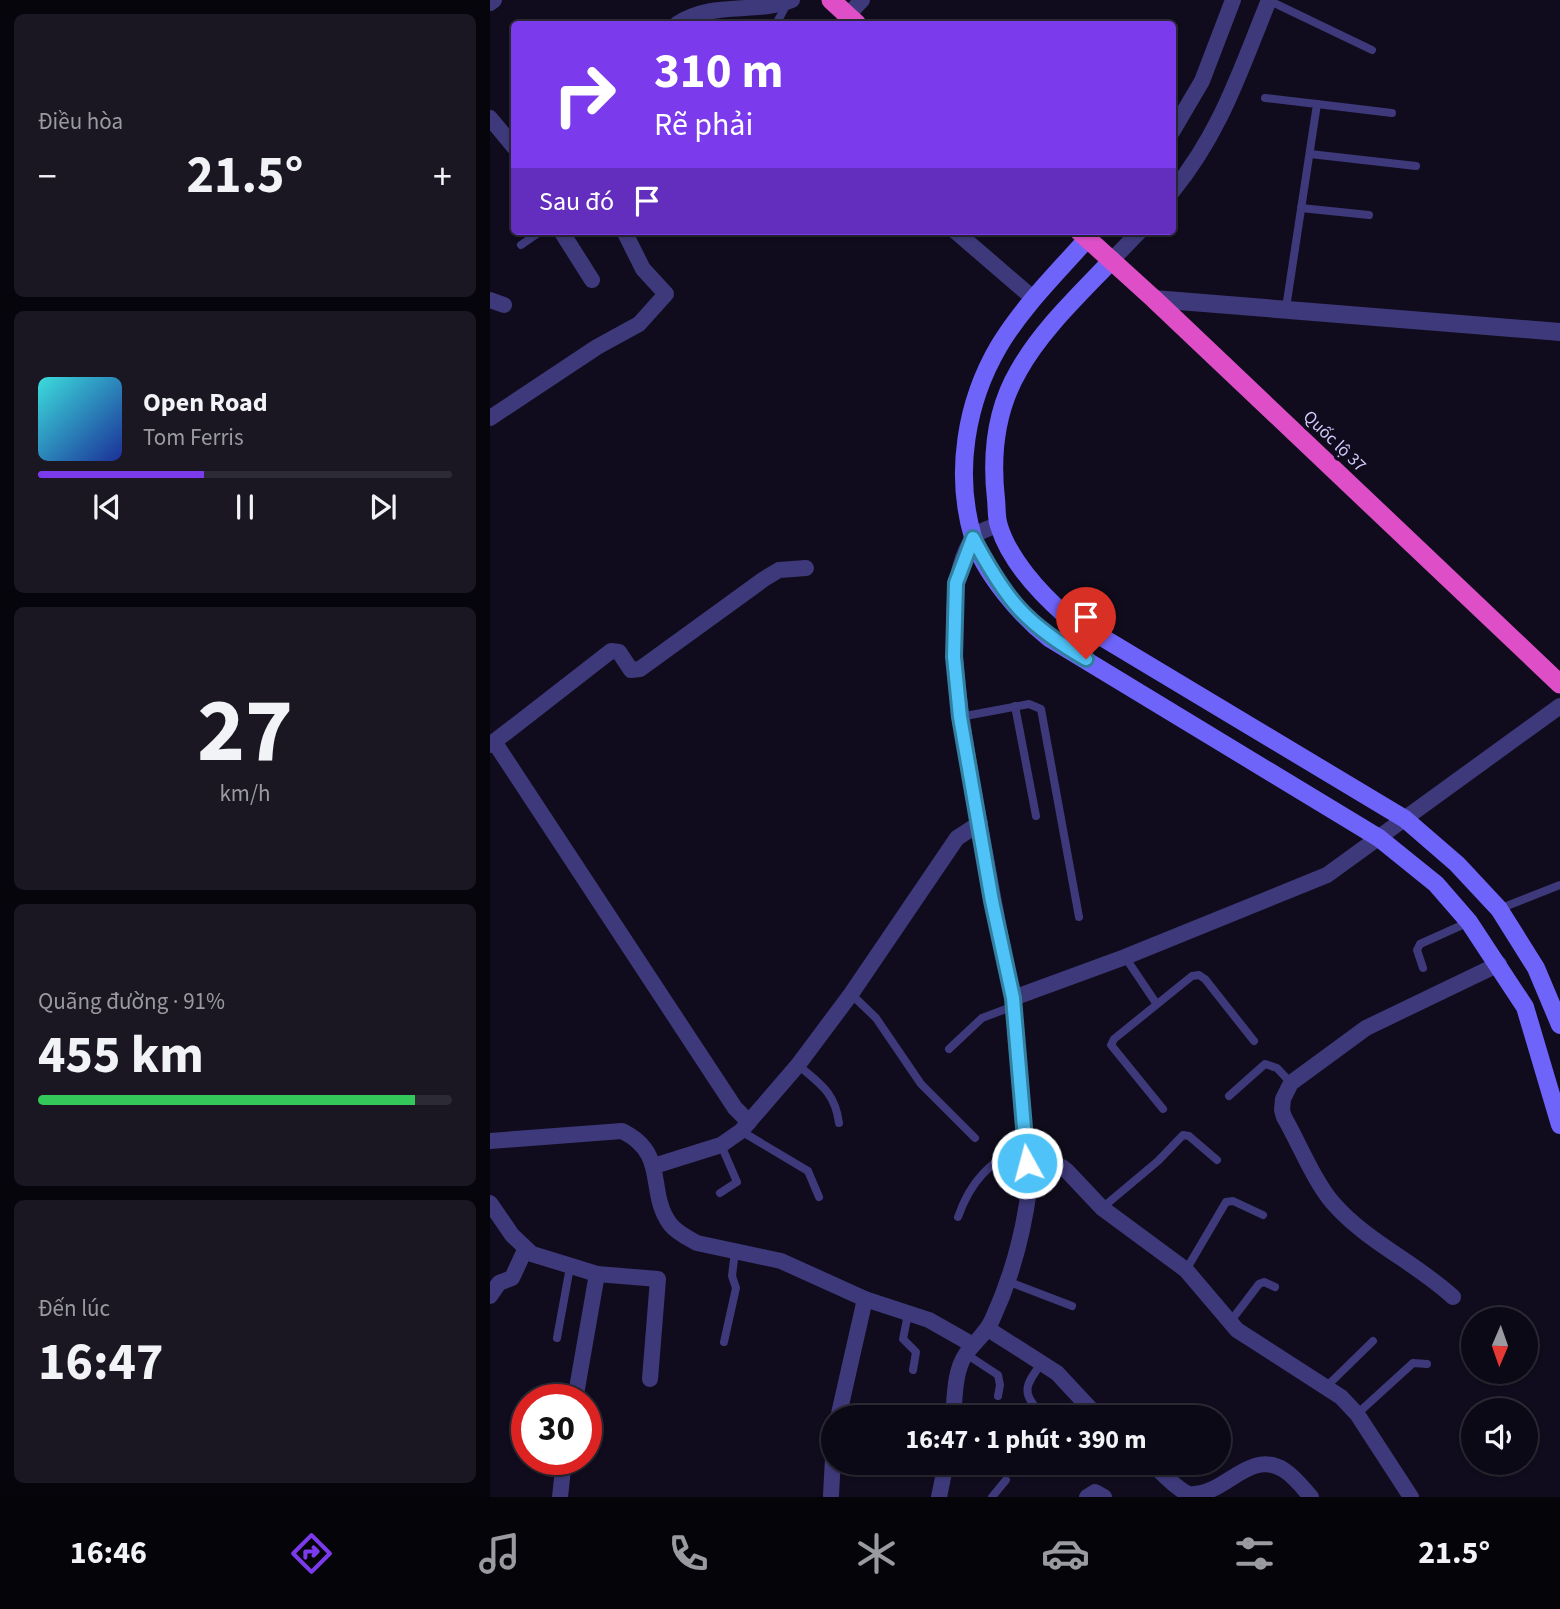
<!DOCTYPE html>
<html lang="vi">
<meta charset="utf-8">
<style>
body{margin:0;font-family:"Source Sans 3",sans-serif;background:#1a1723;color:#f1f3f6;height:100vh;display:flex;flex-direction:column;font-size:26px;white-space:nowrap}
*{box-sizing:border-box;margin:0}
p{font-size:23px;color:#9a9aa1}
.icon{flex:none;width:38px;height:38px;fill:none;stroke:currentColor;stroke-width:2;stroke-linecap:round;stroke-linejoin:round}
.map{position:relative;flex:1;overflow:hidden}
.drawer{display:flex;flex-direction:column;gap:14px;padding:14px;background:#07050c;width:490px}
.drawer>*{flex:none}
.guide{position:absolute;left:21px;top:21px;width:665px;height:214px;border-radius:7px;box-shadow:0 2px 5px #0004,0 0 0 2px #2c2a35;background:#7c3aed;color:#fff;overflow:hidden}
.needle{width:46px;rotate:182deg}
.controls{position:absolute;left:971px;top:1307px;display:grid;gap:14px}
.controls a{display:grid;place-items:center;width:77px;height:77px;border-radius:50%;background:#0c0916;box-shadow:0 2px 5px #0004,0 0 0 2px #2c2a35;font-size:35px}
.speed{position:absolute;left:21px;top:1384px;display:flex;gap:14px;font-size:35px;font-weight:700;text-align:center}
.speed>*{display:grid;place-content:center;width:91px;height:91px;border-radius:50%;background:#0c0916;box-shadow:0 2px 5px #0004,0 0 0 2px #2c2a35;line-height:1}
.speed .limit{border:10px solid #d22;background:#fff;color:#111}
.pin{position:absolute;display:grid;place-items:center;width:60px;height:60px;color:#fff;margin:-72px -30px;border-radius:50% 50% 50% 0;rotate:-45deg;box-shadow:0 0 7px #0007}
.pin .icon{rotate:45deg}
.me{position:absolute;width:77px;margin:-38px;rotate:353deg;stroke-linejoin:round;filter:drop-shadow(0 0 5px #0008)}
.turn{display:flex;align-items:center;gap:24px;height:147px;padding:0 28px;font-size:32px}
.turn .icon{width:91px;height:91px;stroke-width:2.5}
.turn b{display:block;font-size:49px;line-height:60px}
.then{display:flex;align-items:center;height:66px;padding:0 28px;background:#0003;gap:14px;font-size:26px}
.big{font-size:52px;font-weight:700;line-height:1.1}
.drawer .widget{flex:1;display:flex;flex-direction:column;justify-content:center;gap:10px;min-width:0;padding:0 24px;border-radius:10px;background:#1a1723}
.drawer .dial{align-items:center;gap:0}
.dial b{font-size:91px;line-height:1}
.song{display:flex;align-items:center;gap:21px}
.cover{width:84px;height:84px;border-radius:10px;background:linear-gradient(135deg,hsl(180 70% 55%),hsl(230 70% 35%))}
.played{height:7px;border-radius:4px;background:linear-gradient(90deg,#7c3aed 40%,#2c2a35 40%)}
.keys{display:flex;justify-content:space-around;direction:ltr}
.heat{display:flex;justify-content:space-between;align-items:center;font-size:38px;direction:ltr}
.charge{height:10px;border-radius:5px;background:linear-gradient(90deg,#34c759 91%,#2c2a35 0)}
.trip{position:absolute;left:331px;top:1405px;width:410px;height:70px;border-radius:35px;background:#0c0916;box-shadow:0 2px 5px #0004,0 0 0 2px #2c2a35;font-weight:700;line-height:70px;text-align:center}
.tab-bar{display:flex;height:112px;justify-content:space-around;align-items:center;background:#050409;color:#9a9aa1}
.tab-bar .icon{width:49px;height:49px}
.tab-bar .on{color:#7c3aed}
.tab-bar b{font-size:32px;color:#f1f3f6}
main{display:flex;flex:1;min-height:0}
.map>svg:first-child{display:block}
</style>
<main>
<section class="drawer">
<div class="widget"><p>Điều hòa</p>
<div class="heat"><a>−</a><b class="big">21.5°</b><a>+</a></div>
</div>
<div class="widget">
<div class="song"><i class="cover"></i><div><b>Open Road</b><p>Tom Ferris</p></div></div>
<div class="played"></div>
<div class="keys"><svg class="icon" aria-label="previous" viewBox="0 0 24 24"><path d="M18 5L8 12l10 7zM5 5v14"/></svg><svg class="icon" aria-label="pause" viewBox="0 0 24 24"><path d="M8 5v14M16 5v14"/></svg><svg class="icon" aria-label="next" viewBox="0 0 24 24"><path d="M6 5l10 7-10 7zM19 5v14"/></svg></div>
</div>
<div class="widget dial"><b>27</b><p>km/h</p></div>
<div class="widget"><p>Quãng đường · 91%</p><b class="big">455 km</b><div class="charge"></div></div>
<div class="widget"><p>Đến lúc</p><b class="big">16:47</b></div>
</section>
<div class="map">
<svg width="1070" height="1497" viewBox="0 0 1070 1497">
<rect width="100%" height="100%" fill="#100c1d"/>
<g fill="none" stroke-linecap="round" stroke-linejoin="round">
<g stroke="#3e397a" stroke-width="8">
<polyline points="778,0 882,50"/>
<polyline points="286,24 298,2"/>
<polyline points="775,98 827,104 796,308"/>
<polyline points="827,104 902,113"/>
<polyline points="820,154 926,166"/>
<polyline points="811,208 879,215"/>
<polyline points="31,245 51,231"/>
<polyline points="525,706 546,816"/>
<polyline points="470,717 539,704 551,709 589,917"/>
<polyline points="1009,909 1070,885"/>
<polyline points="635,957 666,1003"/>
<polyline points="933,968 927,950 930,944 979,922"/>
<polyline points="361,994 386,1018 431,1084 485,1138"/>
<polyline points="459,1049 492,1018 524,1006"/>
<path d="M 308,1065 C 330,1084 345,1092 349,1123"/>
<polyline points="739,1096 775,1064 787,1068 801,1083"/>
<polyline points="673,1109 621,1045 624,1039 702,976 709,975 715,979 764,1041"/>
<polyline points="251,1131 318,1171 329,1197"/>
<polyline points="230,1193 247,1182 231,1145"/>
<polyline points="612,1208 668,1161 693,1135 699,1136 727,1160"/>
<path d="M 468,1217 C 481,1180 500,1162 534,1145"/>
<polyline points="696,1270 736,1202 743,1201 773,1215"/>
<polyline points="517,1281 582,1306"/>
<polyline points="418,1314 413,1339 426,1352 423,1370"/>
<polyline points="740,1322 769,1284 774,1282 785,1287"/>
<polyline points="67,1338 80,1267"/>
<polyline points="234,1342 246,1288 242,1276 245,1251"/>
<polyline points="476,1354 508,1375 510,1385 508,1396"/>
<polyline points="836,1387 883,1341"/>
<path d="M 549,1411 C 530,1392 537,1383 551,1364"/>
<polyline points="867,1414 923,1363 937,1364"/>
<polyline points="502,1497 516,1480"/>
</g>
<g stroke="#3e397a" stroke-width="16">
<polyline points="0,3 4,0"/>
<polyline points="357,16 372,0"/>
<path d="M 187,24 C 225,0 262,15 302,0"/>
<polyline points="0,118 24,147"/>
<polyline points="682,132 712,81 743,0"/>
<path d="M 682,192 C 731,132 750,71 779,0"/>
<polyline points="71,231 102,280"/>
<polyline points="465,231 544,299"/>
<polyline points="622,260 650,231"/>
<polyline points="0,300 14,305"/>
<polyline points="0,418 107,347 149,324 176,294 153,269 134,231"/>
<path d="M 509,525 C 500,528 491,530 485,536 C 441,586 478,758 489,820 C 500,879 510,939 523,998"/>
<polyline points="5,743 245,1108 259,1122"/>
<polyline points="0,745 121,651 129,652 141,670 150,669 274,579 289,570 316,568"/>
<path d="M 0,1141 L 132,1131 C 179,1154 156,1191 180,1224 C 187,1233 198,1238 207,1243 L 291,1261 L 375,1299 L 439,1320 L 483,1345"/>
<polyline points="164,1166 231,1145 251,1131 308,1065 361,994 467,838 490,823"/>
<polyline points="539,1190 566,1169 572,1167 578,1172 612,1208 696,1270 747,1330 851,1397 867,1414 921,1497"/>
<polyline points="0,1203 22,1235 42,1254 107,1274 168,1279 160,1379"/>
<polyline points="0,1296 9,1283 22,1278 35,1250"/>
<path d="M 963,1297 C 925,1262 877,1242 843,1203 C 824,1181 809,1143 794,1117 L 792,1110 L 793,1099 L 801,1083 L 876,1028 L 1009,964"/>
<polyline points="498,1329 567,1373 609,1418"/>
<polyline points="85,1400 107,1274"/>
<polyline points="348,1418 375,1299"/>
<path d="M 463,1418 C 465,1398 464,1371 476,1354 C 484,1342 496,1334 502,1320 C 521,1279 533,1235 539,1190 L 523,998 L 635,957 L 837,875 L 1070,706"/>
<path d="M 661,1463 C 673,1473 686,1489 699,1494 C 735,1497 758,1448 794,1470 C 805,1477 813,1488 821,1497"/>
<polyline points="341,1495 343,1458"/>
<polyline points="70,1497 74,1460"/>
<polyline points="449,1497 456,1463"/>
<polyline points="597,1497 605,1492 614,1497"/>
</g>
<polyline stroke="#3e397a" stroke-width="18" points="664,299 1070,332"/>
<g stroke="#6f64fa" stroke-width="18">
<path d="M 597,239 C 567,273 533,306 509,346 C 476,402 464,473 483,537 C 493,572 531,616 559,638 L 889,838 L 946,884 L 979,922 L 1035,1007 L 1070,1125"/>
<path d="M 622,260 C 590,294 552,329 529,370 C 506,409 501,455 506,499 C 507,507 506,518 509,526 C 519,559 549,592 575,615 L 915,819 L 967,864 L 1009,909 L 1046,968 L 1070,1025"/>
</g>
<g stroke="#de4fc7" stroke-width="19">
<polyline points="341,0 367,24"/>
<polyline points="589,231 664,299 1070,684"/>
</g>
</g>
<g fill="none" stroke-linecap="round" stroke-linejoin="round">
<g stroke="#337fa1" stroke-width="18">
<path id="route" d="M 537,1163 L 523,998 L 502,901 L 470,717 L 464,657 L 466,583 L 483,538 C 516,600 535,624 596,659"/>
</g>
<use href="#route" stroke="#4fc3f7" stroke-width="12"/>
</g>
<g text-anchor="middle" stroke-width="7" stroke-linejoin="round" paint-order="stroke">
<g font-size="18" fill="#d2cafd" stroke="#100c1d">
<text transform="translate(845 441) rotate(44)" y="6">Quốc lộ 37</text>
</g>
</g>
</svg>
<div class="controls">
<a><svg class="needle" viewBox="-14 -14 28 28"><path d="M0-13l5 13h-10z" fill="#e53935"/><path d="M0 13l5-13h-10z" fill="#9a9aa1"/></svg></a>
<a><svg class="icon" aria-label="sound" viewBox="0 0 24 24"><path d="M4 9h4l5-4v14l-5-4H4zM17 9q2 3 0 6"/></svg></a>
</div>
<div class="speed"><div class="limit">30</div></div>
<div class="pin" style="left:596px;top:659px;background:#d93025"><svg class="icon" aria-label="arrive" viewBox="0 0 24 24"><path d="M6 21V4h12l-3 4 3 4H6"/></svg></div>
<svg class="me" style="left:537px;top:1163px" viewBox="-20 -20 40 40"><circle r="17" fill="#4fc3f7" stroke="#fff" stroke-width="3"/><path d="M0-11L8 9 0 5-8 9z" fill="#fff"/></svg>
<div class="trip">16:47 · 1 phút · 390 m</div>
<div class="guide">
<div class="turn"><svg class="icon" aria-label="right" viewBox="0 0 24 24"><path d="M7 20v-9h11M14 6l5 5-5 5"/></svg><div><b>310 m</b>Rẽ phải</div></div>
<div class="then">Sau đó<svg class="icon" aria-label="arrive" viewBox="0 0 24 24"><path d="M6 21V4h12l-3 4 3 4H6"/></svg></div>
</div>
</div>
</main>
<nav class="tab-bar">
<b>16:46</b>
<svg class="icon on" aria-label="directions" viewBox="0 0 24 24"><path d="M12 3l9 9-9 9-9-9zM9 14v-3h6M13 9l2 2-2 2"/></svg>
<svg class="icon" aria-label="music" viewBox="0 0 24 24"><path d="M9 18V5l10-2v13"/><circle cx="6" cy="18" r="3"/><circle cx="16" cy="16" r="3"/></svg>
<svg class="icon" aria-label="phone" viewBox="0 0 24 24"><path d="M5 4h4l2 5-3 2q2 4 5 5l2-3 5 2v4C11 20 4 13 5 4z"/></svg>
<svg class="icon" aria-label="climate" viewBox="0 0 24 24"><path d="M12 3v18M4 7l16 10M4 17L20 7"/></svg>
<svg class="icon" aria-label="car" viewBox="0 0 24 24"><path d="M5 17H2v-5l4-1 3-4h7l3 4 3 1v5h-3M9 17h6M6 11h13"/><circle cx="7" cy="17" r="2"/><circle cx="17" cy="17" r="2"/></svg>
<svg class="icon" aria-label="filters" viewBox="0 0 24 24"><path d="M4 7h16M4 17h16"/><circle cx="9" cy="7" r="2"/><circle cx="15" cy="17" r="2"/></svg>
<b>21.5°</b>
</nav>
